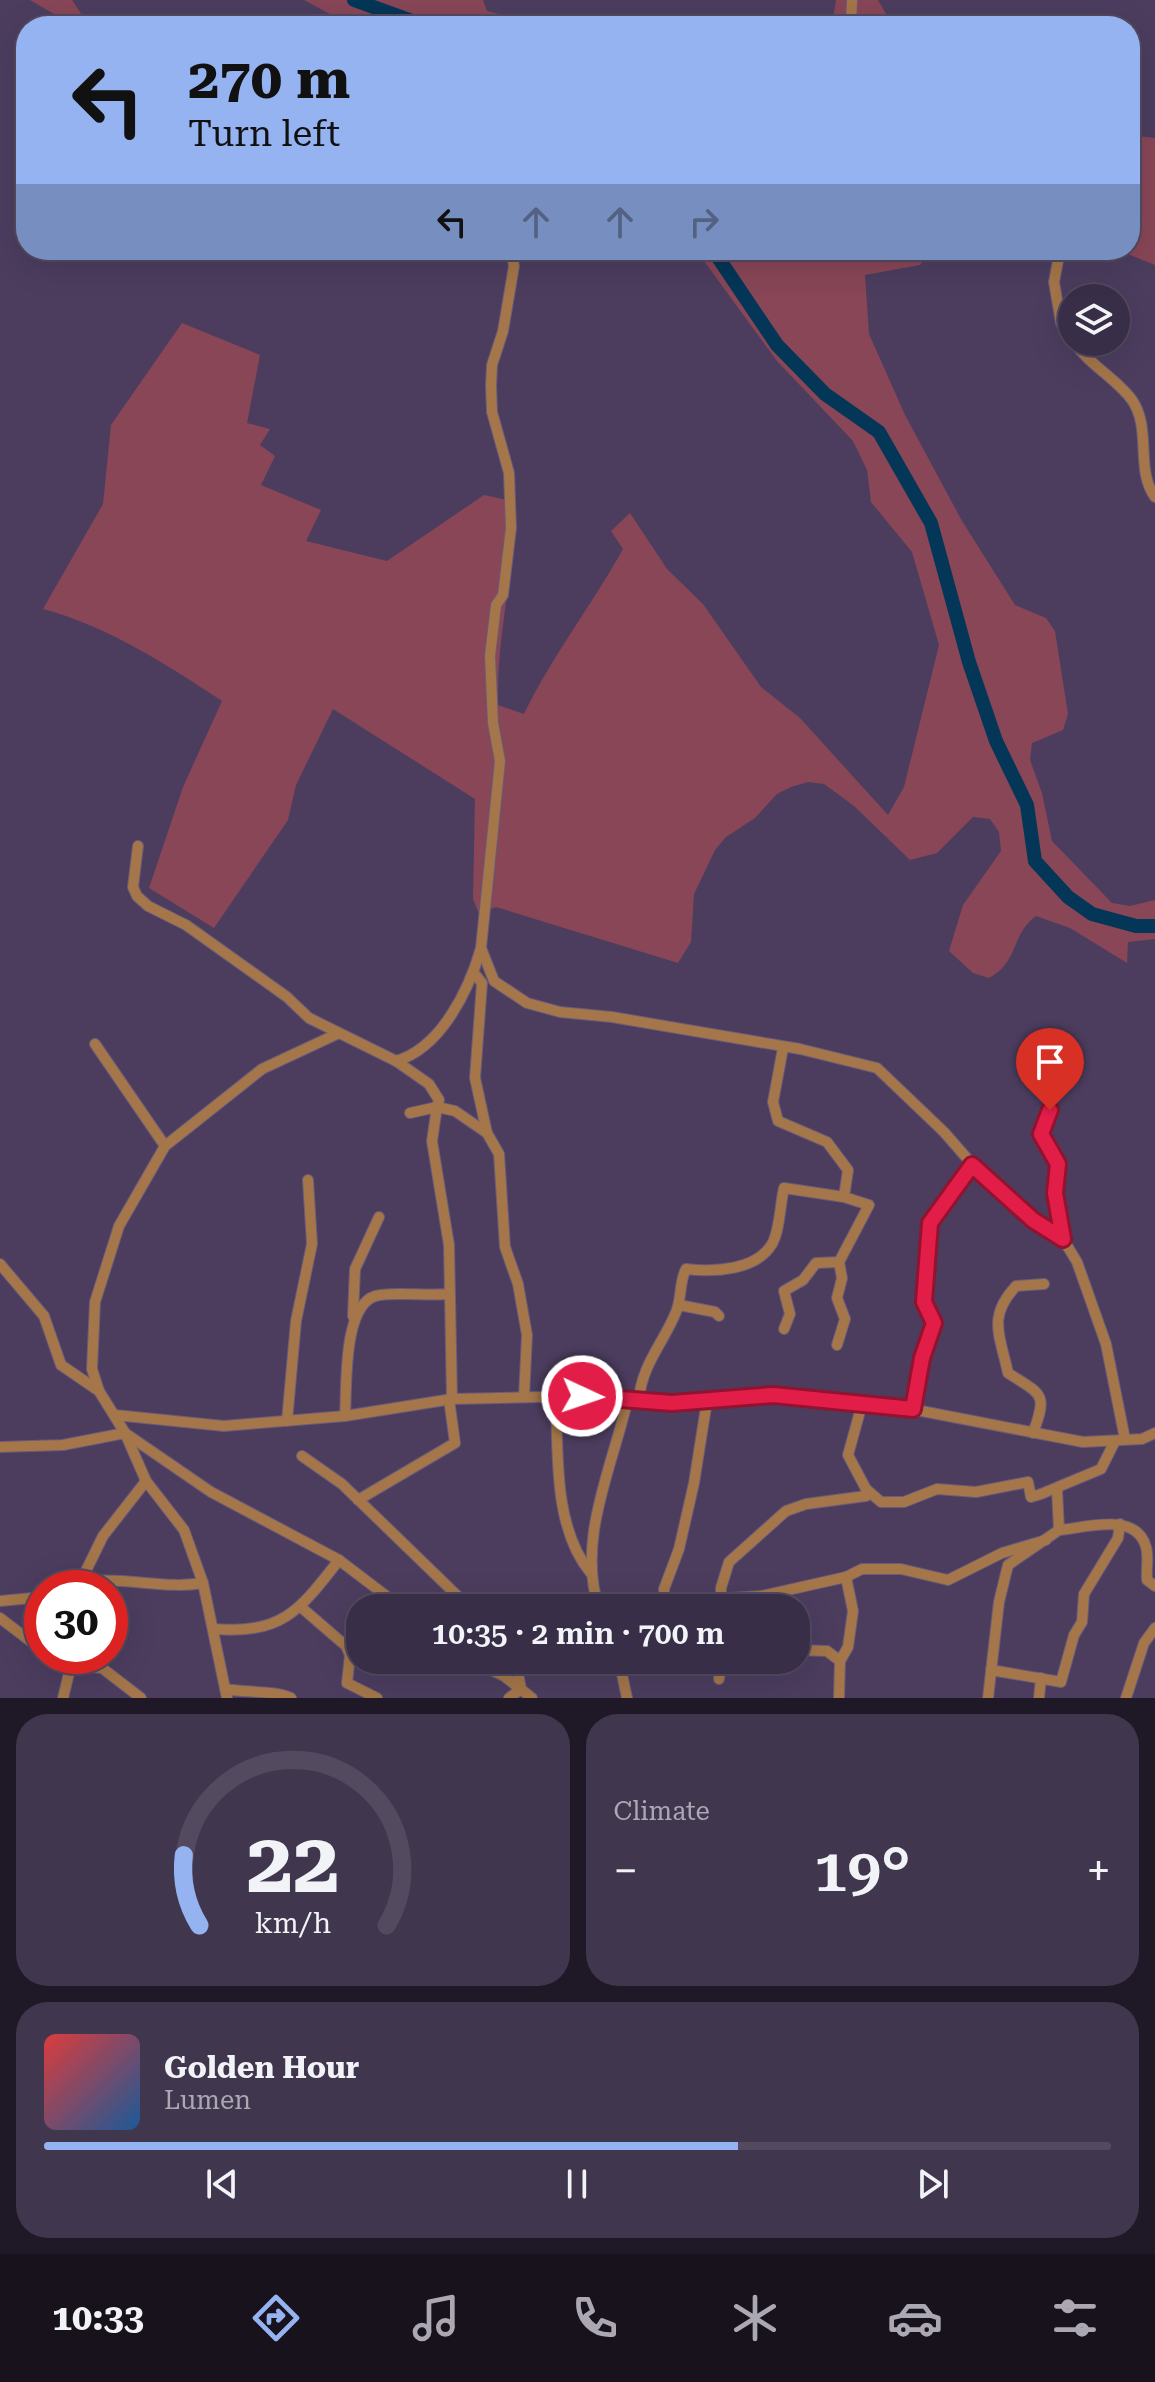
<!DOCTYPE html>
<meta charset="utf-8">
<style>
body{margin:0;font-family:"Roboto Serif",serif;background:#40364e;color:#f1f3f6;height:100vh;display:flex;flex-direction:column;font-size:30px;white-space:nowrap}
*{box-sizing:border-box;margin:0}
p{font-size:26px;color:#aba8b4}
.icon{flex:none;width:44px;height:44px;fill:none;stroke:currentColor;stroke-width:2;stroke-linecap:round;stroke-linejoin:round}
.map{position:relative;height:1698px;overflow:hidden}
.side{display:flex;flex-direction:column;gap:16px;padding:16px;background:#1f1927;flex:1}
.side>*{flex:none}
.top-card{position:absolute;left:16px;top:16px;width:1124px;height:244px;border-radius:32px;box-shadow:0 8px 32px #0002,0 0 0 2px #534a60;background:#95b2f1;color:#111;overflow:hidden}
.fabs{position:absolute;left:1058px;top:284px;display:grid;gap:16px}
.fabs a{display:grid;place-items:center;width:72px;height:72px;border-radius:50%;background:#392e47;box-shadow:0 8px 32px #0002,0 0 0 2px #534a60;font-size:40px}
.speed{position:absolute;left:24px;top:1570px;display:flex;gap:16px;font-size:40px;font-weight:700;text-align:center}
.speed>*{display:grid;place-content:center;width:104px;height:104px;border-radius:50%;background:#392e47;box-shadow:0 8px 32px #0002,0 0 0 2px #534a60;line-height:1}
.speed .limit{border:12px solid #d22;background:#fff;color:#111}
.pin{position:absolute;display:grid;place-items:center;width:68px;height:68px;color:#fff;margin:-82px -34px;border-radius:50% 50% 50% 0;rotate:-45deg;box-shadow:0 0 8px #0007}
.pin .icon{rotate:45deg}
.me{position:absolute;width:88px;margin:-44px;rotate:93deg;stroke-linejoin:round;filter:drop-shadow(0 0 6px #0008)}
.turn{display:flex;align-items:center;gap:28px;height:168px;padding:0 40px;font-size:36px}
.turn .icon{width:104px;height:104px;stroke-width:2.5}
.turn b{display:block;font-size:56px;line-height:68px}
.lanes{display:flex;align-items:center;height:76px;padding:0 40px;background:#0003;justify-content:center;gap:40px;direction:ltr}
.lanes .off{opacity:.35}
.big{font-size:60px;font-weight:600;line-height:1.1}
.side .tile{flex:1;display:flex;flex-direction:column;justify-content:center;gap:12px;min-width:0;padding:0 28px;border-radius:32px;background:#40364e}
.side .dial{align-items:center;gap:0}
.dial svg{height:208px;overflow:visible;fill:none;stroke:#534a60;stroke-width:7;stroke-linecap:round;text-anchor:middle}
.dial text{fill:#f1f3f6;stroke:none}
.song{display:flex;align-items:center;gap:24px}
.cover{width:96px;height:96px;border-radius:12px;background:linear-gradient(135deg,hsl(0 70% 55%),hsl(210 70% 35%))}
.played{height:8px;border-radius:4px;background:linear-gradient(90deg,#95b2f1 65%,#534a60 65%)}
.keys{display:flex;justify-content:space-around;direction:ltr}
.heat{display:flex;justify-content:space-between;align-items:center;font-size:44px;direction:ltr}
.side .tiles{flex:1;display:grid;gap:16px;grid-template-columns:1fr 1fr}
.tile:last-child{grid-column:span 2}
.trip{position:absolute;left:346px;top:1594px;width:464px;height:80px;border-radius:32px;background:#392e47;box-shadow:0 8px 32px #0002,0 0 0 2px #534a60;font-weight:600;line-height:80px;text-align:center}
.dock{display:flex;height:128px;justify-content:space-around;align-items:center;background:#17121c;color:#aba8b4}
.dock .icon{width:56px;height:56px}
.dock .active{color:#95b2f1}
.dock b{font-size:36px;color:#f1f3f6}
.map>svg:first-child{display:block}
</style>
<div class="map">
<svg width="1155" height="1698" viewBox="0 0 1155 1698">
<rect width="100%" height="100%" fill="#4c3d5f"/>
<g fill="#884657">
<polygon points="30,0 72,0 84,18 71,24"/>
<polygon points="304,0 483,0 487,11 548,26 352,26"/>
<polygon points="836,0 878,0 893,26 832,26"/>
<polygon points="1130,135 1155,138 1155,265 1118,250 1130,250"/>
<path d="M 696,250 L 933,250 L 920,265 L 865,275 L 869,334 L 905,415 L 962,521 L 1015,605 L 1046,618 L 1055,631 L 1068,714 L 1063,730 L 1032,743 L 1030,760 L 1042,793 L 1052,841 L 1112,903 L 1130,906 L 1155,900 L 1155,939 L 1128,942 L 1127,963 L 1070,928 L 1036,916 C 1010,935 1020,961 989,978 L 973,973 L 949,951 L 963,905 L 1001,851 L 999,832 L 990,819 L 973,817 L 937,853 L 910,860 L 854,806 L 824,784 L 808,782 L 791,787 L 777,794 L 755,818 L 726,837 L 715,850 L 694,894 L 691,942 L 678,963 L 496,907 L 479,914 L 473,899 L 475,799 L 333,709 L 296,785 L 288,820 L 214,928 L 149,888 L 183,787 L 222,701 C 166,664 109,627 43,609 L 103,504 L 111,425 L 182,323 L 260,355 L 247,423 L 270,429 L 260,445 L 275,456 L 261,485 L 321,510 L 306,541 L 387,561 L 484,495 L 516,502 C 515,570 496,637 498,705 L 524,714 C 552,656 592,605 623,549 L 611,531 L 630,513 L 667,569 L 703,604 L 761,687 L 800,718 L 888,815 L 904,787 L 939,645 L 912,552 L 871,502 L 867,470 L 853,441 L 777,361 Z"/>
</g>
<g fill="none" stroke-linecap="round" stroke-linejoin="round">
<g stroke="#043657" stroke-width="14">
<polyline points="354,0 426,26"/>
<polyline points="713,250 777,345 825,394 879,432 931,523 969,662 996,741 1027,805 1035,861 1068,897 1092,914 1136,926 1155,926"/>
</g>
<g stroke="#695b7a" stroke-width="12">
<g id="minor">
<polyline points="851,26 852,0"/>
<polyline points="1060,250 1054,282 1061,323 1072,339"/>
<path d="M 1074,342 C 1089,365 1116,378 1132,400 C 1152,429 1135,470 1155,497"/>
<polyline points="138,846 133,887 137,896 148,906 186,925 287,997 309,1018 396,1061 429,1084 439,1100 437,1107 455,1111 487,1133 499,1154 505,1247 518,1284 527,1335 524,1397"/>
<polyline points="481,948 494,981 527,1003 560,1012 612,1017 800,1049 877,1068 944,1132 986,1180 1063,1239 1077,1262 1106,1344 1125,1439"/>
<polyline points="474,973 482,983 475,1078 487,1133"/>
<polyline points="95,1044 165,1146"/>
<polyline points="783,1048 773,1102 778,1121 827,1142 848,1170 844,1197 869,1205 839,1262 842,1278 837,1298 845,1319 837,1345"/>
<path d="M 396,1061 C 441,1048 469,990 481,948 L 500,761 L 493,723 L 490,656 L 496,605 L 503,595 L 511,528 L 509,473 L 492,412 L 491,386 L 492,365 L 503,331 L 514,266 L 511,250"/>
<polyline points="1050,1110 1041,1134 1058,1164 1055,1193 1063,1239"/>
<polyline points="410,1113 437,1107 432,1141 449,1245 452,1399"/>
<polyline points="0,1264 44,1316 61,1365 99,1391 125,1433 146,1481 184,1530 203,1583 227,1698"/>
<polyline points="679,1305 715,1312 719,1316"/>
<polyline points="353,1316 355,1269 379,1217"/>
<polyline points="784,1329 790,1314 784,1291 803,1280 816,1263 839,1262"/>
<polyline points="99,1391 92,1369 95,1302 119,1226 165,1146 262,1069 337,1034"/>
<path d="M 556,1396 C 558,1451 553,1527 590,1572"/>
<path d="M 639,1400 C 641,1366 664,1342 676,1312 C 682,1298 679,1282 686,1269 C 713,1272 756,1271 772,1244 C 780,1230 780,1204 784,1188 L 844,1197"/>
<polyline points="862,1404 848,1455 866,1489 881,1502 904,1502 937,1489 976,1492 1028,1482 1031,1497 1041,1494 1101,1469 1115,1441"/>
<polyline points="913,1409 922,1358 934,1323 924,1302 930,1223 972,1165"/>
<polyline points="115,1415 224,1426 345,1416 452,1399 582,1396 672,1403 773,1395 824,1403 885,1404 1083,1442 1142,1439 1155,1433"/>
<path d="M 345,1416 C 347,1386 342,1299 380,1295 C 402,1292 426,1296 448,1294"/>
<polyline points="287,1421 296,1321 312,1244 308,1180"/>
<path d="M 1033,1433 C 1048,1393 1042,1395 1008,1373 C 1000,1335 987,1317 1016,1286 L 1044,1284"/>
<polyline points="0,1447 63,1445 125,1433 211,1492 339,1560 402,1608"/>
<polyline points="302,1456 342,1484 470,1608"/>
<path d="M 1057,1489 L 1059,1530 C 1086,1528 1136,1511 1146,1547 C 1149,1557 1146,1569 1147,1580 L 1155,1586"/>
<polyline points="358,1500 455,1443 449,1399"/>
<polyline points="81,1581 103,1536 146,1481"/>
<path d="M 64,1588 C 107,1570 158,1591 203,1583"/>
<polyline points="0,1601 42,1597"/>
<polyline points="302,1608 346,1646 350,1655 347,1683 377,1698"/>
<path d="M 599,1608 C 576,1540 613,1466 628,1398"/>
<polyline points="665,1608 664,1589 679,1549 694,1483 707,1401"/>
<polyline points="690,1608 730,1598 761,1596 846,1577 862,1569 901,1569 948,1580 1002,1553 1046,1540"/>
<polyline points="721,1608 721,1588 729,1562 786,1511 806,1504 866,1496 866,1489"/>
<polyline points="0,1618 42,1650"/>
<path d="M 214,1629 C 283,1634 299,1611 339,1560"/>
<polyline points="796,1650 827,1651 840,1661"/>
<polyline points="51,1656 71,1665 102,1668 141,1698"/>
<polyline points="471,1660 504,1676 532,1698"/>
<polyline points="515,1660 518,1673"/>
<polyline points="619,1660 627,1698"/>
<polyline points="991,1670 1061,1682 1074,1635 1082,1622 1084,1594 1118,1538 1120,1524"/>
<polyline points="719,1679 721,1660"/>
<path d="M 225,1689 C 246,1693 274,1690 291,1698"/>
<polyline points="63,1698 71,1665"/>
<polyline points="509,1698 521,1689 518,1673 543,1660"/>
<polyline points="839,1698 840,1661 848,1647 853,1611 846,1577"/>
<polyline points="988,1698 999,1602 1008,1565 1059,1530"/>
<polyline points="1039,1698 1041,1678"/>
<polyline points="1126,1698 1144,1643 1155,1628"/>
</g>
</g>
<use href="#minor" stroke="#a47649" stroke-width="10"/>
</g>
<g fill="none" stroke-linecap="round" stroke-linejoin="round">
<g stroke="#92132f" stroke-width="20">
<polyline id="route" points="582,1396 672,1403 773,1395 913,1409 922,1358 934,1323 924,1302 930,1223 972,1165 1033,1220 1063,1239 1055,1193 1058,1164 1041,1134 1050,1110"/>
</g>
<use href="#route" stroke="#e11d48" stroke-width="14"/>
</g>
</svg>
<div class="fabs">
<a><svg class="icon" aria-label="layers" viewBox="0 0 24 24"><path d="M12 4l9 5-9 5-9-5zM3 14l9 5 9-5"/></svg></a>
</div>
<div class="speed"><div class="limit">30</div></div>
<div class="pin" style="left:1050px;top:1110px;background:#d93025"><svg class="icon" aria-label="arrive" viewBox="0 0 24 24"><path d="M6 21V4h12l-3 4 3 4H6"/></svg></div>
<svg class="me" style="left:582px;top:1396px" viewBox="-20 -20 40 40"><circle r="17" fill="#e11d48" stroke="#fff" stroke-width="3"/><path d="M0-11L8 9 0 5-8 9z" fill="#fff"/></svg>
<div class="trip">10:35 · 2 min · 700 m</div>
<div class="top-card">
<div class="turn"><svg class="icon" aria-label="left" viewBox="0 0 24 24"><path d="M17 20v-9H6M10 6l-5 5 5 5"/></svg><div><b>270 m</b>Turn left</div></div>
<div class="lanes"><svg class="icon" aria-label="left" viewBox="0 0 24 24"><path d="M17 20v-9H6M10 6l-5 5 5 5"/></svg><svg class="icon off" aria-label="ahead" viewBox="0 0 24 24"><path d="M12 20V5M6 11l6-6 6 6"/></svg><svg class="icon off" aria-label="ahead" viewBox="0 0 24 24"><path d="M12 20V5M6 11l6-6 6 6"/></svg><svg class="icon off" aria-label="right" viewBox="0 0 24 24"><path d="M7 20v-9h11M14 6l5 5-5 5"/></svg></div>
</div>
</div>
<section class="side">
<div class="tiles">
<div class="tile dial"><svg viewBox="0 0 100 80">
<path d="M14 69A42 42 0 1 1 86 69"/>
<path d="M14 69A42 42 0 0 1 8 42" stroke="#95b2f1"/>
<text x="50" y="56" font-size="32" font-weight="700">22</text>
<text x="50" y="72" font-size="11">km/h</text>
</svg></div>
<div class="tile"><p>Climate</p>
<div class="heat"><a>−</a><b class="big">19°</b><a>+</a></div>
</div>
<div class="tile">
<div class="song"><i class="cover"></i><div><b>Golden Hour</b><p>Lumen</p></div></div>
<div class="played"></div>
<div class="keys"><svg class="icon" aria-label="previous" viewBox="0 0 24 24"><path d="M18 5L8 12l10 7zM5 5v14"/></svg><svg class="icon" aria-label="pause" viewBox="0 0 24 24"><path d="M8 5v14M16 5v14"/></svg><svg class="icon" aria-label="next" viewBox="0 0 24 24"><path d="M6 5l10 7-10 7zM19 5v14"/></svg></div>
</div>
</div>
</section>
<nav class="dock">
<b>10:33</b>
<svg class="icon active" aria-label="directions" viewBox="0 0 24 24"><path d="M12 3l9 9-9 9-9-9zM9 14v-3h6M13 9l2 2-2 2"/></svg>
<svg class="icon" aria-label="music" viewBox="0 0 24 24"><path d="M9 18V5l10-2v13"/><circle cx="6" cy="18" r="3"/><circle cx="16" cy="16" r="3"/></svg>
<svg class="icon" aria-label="phone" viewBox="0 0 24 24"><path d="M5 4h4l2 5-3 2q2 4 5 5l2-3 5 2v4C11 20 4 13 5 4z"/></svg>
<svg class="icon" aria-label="climate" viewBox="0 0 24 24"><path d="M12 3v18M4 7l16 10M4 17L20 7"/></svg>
<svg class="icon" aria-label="car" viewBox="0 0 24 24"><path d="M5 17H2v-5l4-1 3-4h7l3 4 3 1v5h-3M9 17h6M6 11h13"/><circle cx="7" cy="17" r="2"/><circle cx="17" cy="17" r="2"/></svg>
<svg class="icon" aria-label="filters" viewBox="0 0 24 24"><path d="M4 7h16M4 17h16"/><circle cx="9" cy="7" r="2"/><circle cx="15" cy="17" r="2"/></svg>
</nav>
